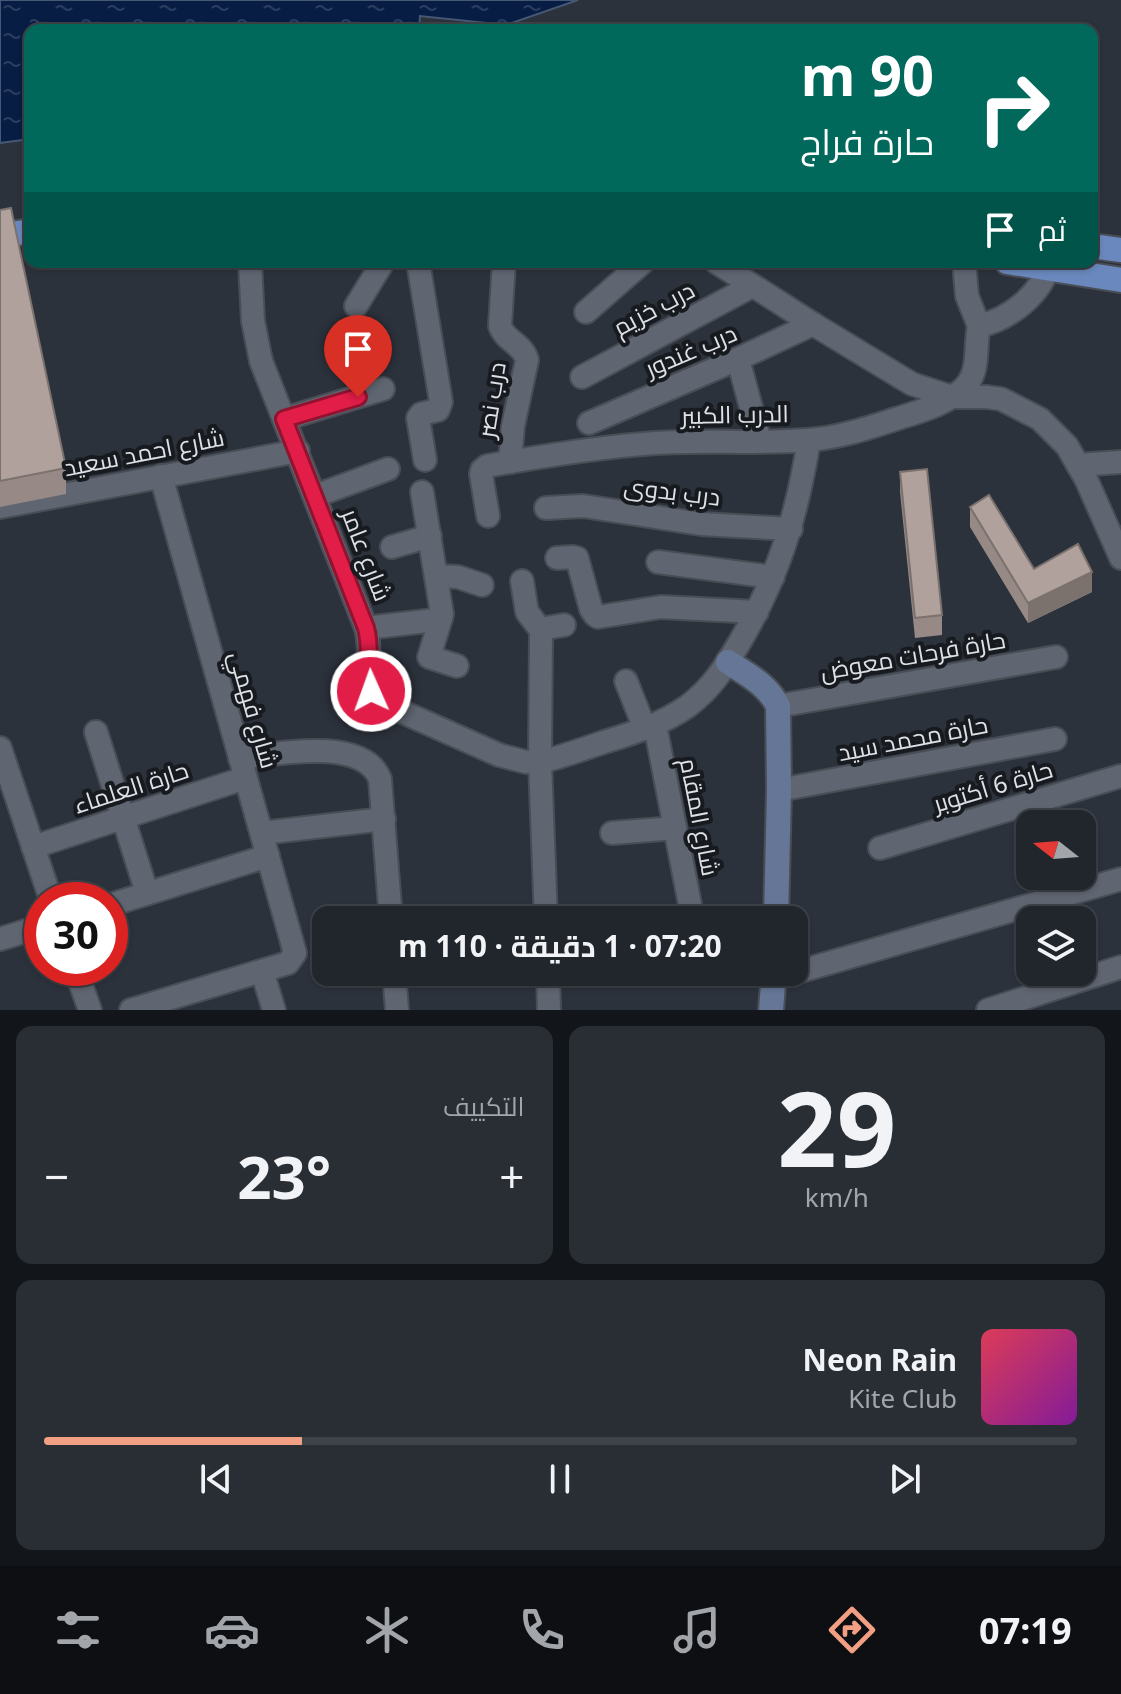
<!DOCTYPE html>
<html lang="ar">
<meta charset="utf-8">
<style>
body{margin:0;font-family:"Noto Sans",Cairo,sans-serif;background:#292e35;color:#f1f3f6;direction:rtl;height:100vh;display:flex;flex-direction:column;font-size:30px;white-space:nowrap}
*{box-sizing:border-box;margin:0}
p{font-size:26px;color:#a2a5aa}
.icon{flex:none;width:44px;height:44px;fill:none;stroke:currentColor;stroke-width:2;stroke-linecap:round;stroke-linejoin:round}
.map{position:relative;height:1010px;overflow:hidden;direction:ltr}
.panel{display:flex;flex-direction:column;gap:16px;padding:16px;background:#121519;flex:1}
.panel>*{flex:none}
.banner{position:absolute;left:24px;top:24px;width:1074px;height:244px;border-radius:16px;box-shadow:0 2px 6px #0004,0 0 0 2px #3e4349;direction:rtl;background:#00695c;color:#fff;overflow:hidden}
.needle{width:52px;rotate:287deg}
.buttons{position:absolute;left:1016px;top:810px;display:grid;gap:16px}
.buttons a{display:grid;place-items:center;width:80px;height:80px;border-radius:16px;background:#21262d;box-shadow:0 2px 6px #0004,0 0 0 2px #3e4349;font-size:40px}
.speed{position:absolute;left:24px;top:882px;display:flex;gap:16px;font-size:40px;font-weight:700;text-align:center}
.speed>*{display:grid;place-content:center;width:104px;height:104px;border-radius:50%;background:#21262d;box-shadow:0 2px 6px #0004,0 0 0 2px #3e4349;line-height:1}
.speed .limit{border:12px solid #d22;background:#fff;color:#111}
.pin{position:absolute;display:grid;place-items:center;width:68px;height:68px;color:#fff;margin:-82px -34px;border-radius:50% 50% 50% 0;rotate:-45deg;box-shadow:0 0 8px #0007}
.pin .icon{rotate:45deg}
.me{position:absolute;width:88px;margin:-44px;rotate:358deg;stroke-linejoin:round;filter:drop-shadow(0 0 6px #0008)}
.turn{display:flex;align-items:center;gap:28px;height:168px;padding:0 32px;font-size:36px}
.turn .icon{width:104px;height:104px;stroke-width:2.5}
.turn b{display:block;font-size:56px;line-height:68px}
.then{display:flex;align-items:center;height:76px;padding:0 32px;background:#0003;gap:16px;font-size:30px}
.big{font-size:60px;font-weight:700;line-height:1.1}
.panel .card{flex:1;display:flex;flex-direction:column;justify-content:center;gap:12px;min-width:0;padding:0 28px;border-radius:16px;background:#292e35}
.panel .dial{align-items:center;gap:0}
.dial b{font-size:104px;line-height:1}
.song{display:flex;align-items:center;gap:24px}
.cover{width:96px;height:96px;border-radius:12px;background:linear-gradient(135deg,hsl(350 70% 55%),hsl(290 70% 35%))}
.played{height:8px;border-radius:4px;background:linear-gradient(90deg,#f39f84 25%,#3e4349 25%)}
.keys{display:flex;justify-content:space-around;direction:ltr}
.heat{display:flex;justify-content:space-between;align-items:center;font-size:44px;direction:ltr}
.panel .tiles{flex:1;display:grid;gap:16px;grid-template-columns:1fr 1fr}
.card:last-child{grid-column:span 2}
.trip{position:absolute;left:312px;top:906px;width:496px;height:80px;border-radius:16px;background:#21262d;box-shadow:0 2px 6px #0004,0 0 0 2px #3e4349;font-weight:700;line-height:80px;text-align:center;direction:rtl}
.menu{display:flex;height:128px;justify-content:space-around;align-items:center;background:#0d0f12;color:#a2a5aa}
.menu .icon{width:56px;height:56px}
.menu .on{color:#f39f84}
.menu b{font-size:36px;color:#f1f3f6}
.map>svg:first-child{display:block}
</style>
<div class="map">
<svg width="1121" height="1010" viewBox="0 0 1121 1010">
<defs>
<pattern id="water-ripples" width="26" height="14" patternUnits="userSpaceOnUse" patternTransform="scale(2)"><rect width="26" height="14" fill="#071d44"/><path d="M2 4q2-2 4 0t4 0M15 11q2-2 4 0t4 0" fill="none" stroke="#2b3e5f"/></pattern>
</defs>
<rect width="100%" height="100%" fill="#2c323c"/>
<polygon fill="url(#water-ripples)" stroke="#475875" stroke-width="2" points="0,0 578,0 506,25 420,16 419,30 30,30 30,139 0,143"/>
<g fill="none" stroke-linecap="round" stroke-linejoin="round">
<g stroke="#494e56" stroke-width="26">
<g id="street">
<path d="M 250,262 L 253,321 L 261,361 L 366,628 C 373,652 362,684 380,702 L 499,755 L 526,762 L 540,762 C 562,757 583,749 604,742 C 634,733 662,724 688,706 C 713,687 725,667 741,640 C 779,575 797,515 809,440"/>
<polyline points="418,262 441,402 438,410 421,414 418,418 425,460"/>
<path d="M 504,262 L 500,326 C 505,341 523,344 527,360 L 513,426 L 510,462"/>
<polyline points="716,262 813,324 912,384 952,397 987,397 1001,399 1040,419 1067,446 1086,479 1121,558"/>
<polyline points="964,262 967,296 979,326"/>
<polyline points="356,306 383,262"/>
<polyline points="586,312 643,262"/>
<path d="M 979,326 C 1010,319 1042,294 1050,262"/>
<polyline points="738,359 760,441"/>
<polyline points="582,377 752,286"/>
<polyline points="284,419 383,389"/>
<polyline points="589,423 738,359 813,324"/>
<polyline points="1078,465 1121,462"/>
<polyline points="315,496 388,469"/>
<polyline points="0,507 298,451"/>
<polyline points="546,508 583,506 701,524 791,529"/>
<path d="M 488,516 L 481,474 L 482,470 L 487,466 C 542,456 599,447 656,443 C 706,440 757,444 808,440 C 840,438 871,427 902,417 C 922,411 947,403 963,389 C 981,372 974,348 979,326"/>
<polyline points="392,547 430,536"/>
<polyline points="557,558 573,557 577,558 591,609 595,615 598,617 661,607 757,612"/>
<polyline points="658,562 773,577"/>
<polyline points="437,576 458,577 482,585"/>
<polyline points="522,581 527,612 540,629 541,633 540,762 546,920"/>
<polyline points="441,618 429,657 457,666"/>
<polyline points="366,628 435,620 441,618 442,614 422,492"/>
<polyline points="540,629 564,625"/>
<polyline points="626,681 645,729"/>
<polyline points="778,706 1056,657"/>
<polyline points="655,725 693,920"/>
<polyline points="96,732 147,893"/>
<polyline points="0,748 51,900"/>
<path d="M 240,758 C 276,754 363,736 380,779 L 391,920"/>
<polyline points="779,790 1055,739"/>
<polyline points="262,833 384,819"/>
<polyline points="612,833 675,828"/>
<polyline points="33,847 245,778"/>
<polyline points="880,848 1121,776"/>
<polyline points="110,905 268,856"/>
<polyline points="0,939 42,926"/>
<polyline points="75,968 90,1010"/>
<polyline points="262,971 274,1010"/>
<polyline points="394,972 397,1010"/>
<polyline points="548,972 549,1010"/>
<polyline points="773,979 1121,879"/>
<polyline points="131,1010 288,963 295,953 161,476"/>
<polyline points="988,1010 1121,967"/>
</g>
</g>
<g stroke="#494e56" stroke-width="28">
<g id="secondary">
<path d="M 728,662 C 748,675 768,685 778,706 L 779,790 L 776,920"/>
<polyline points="771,1010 774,972"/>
</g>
</g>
<g stroke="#494e56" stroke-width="28">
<g id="primary">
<polyline points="0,236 30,231"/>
<polyline points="1092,246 1121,250"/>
<polyline points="1007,262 1121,280"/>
</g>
</g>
<use href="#street" stroke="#5f6571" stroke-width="22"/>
<use href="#secondary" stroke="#657697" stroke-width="24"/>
<use href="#primary" stroke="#6a88bd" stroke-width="24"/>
</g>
<g fill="#978a86">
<polygon points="0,210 66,468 66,494 0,507"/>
<polygon points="900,472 942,615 942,635 915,638 900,492"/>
<polygon points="970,507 1034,569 1092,592 1028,623 970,527"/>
</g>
<polygon fill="#7b716d" points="1092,572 1092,592 1028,623 1028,603"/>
<g fill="#b0a19c" stroke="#7b716d" stroke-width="2">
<polygon points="11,208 66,468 0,481 0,210"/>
<polygon points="927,469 942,615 915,618 900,472"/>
<polygon points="989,495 1034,569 1078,544 1092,572 1028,603 970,507"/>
</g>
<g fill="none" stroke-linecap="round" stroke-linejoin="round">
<g stroke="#92132f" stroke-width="20">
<path id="route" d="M 358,397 L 284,419 L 366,628 C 372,649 366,670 371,691"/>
</g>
<use href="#route" stroke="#e11d48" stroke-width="14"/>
</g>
<g text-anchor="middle" stroke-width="8" stroke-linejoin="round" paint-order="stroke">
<g font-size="24" fill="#dde1e8" stroke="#171a1e">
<text transform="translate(654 309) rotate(-28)" y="8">درب خزيم</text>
<text transform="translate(691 351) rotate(-23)" y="8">درب غندور</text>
<text transform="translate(492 400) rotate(-81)" y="8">درب نصر</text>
<text transform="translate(735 415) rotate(-1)" y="8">الدرب الكبير</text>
<text transform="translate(144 453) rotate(-11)" y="8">شارع احمد سعيد</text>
<text transform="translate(672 492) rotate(7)" y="8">درب بدوى</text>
<text transform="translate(366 555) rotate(69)" y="8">شارع عامر</text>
<text transform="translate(913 656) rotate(-10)" y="8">حارة فرحات معوض</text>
<text transform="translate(253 710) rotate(74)" y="8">شارع فهمي</text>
<text transform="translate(913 739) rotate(-11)" y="8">حارة محمد سيد</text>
<text transform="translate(993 787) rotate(-17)" y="8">حارة 6 أكتوبر</text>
<text transform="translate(131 788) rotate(-18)" y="8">حارة العلماء</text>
<text transform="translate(699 817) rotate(79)" y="8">شارع المقام</text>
</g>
</g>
</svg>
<div class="buttons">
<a><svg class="needle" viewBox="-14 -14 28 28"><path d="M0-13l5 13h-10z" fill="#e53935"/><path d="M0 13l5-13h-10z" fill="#a2a5aa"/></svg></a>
<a><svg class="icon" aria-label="layers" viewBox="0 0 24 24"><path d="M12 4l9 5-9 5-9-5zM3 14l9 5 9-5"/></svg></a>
</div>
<div class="speed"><div class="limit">30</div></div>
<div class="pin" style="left:358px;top:397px;background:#d93025"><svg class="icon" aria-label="arrive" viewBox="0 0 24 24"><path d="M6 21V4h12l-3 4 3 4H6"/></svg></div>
<svg class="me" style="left:371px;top:691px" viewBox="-20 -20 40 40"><circle r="17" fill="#e11d48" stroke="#fff" stroke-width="3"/><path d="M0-11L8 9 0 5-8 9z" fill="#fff"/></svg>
<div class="trip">07:20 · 1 دقيقة · 110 m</div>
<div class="banner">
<div class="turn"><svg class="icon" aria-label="right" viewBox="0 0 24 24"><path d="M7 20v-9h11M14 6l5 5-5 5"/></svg><div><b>90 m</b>حارة فراج</div></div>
<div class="then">ثم<svg class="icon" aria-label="arrive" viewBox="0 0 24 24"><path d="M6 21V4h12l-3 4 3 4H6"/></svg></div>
</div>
</div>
<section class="panel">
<div class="tiles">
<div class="card dial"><b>29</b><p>km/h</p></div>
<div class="card"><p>التكييف</p>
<div class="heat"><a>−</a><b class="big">23°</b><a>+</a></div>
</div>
<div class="card">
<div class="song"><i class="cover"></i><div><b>Neon Rain</b><p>Kite Club</p></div></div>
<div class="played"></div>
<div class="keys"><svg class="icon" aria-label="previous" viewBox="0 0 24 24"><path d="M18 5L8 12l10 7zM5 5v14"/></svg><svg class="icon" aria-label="pause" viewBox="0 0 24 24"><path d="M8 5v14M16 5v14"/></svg><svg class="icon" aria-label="next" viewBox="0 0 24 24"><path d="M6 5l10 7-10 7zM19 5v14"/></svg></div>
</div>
</div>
</section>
<nav class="menu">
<b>07:19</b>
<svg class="icon on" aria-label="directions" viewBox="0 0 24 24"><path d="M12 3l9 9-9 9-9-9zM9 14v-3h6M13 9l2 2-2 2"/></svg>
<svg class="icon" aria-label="music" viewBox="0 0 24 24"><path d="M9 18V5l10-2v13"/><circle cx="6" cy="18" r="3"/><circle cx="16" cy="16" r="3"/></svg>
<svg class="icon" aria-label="phone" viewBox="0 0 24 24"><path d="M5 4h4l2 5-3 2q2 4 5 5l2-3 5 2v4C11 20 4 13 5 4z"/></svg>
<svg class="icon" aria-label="climate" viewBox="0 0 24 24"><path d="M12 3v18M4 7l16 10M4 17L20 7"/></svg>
<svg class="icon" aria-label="car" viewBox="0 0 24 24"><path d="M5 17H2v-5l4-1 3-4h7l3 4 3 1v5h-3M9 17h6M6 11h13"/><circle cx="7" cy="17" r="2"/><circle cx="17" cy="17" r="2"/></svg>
<svg class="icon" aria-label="filters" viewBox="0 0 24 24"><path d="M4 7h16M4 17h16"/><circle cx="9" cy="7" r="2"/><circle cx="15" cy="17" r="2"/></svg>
</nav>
